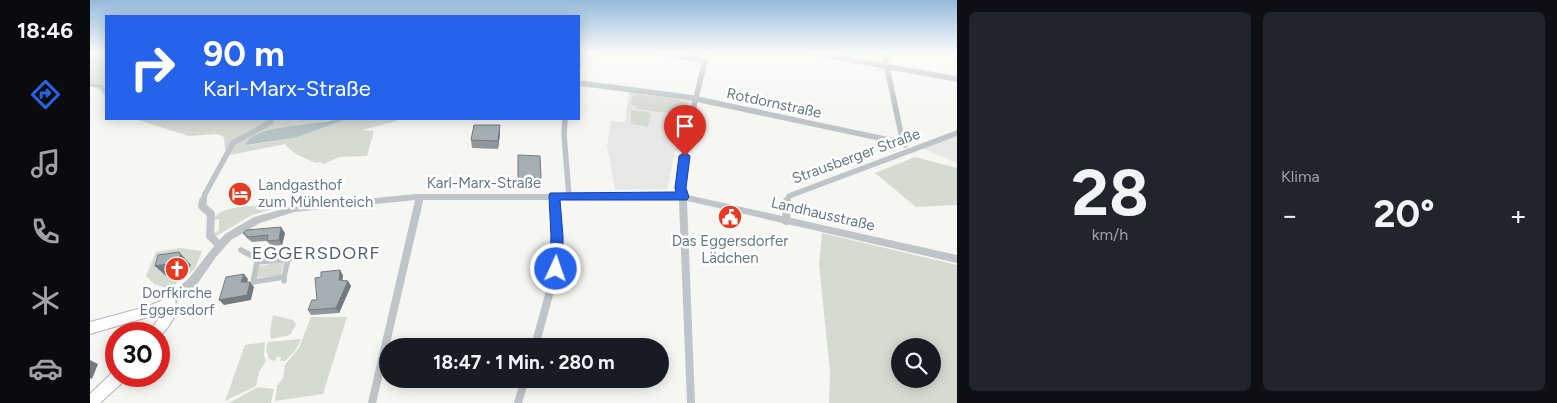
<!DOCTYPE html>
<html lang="de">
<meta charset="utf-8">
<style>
body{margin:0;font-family:Figtree,sans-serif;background:#20242c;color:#f1f3f6;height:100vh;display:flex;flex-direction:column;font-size:19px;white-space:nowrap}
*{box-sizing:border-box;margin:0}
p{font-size:16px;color:#9ea1a6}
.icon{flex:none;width:28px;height:28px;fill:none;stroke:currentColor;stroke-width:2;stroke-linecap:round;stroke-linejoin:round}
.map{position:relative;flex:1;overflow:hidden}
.sheet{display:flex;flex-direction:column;gap:12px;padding:12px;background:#0d0f14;width:600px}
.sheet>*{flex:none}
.hud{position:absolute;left:15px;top:15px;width:475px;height:105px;border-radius:0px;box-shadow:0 2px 12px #0003;background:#2563eb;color:#fff;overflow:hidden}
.fabs{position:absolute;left:801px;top:338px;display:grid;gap:10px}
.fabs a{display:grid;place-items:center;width:50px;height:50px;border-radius:50%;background:#171b24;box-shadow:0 2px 12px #0003;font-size:25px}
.speed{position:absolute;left:15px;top:322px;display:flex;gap:10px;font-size:25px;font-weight:700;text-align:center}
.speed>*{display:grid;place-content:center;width:65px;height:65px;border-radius:50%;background:#171b24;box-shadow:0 2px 12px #0003;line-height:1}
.speed .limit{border:8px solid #d22;background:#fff;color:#111}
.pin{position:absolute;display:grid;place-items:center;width:42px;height:42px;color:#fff;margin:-51px -21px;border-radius:50% 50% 50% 0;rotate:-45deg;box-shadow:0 0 5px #0007}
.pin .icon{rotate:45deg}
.me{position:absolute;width:55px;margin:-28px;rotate:3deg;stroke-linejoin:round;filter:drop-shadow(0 0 4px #0008)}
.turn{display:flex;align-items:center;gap:18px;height:105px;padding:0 15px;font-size:22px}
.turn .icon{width:65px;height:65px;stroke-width:2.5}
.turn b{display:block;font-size:35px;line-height:42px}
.big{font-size:38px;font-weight:700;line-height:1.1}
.sheet .widget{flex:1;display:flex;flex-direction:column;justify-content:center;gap:8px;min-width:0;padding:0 18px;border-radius:8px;background:#20242c}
.sheet .dial{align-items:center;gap:0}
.dial b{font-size:65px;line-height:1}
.heat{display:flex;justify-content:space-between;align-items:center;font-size:28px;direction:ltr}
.sheet .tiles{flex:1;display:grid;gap:12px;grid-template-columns:repeat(2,1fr)}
.trip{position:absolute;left:289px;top:338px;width:290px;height:50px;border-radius:25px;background:#171b24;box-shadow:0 2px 12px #0003;font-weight:700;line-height:50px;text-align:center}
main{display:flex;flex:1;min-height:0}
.menu{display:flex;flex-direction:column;width:90px;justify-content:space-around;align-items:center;background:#090b0e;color:#9ea1a6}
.menu .icon{width:35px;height:35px}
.menu .current{color:#2563eb}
.menu b{font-size:22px;color:#f1f3f6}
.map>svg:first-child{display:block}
</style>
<main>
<nav class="menu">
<b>18:46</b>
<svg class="icon current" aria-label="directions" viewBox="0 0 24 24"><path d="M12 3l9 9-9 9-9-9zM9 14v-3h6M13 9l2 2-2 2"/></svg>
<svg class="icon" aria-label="music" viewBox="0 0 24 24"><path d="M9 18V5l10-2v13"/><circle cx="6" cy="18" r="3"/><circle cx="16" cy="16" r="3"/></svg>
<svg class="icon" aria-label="phone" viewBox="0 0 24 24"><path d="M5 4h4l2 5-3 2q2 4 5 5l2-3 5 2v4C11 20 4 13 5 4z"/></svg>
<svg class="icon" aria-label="climate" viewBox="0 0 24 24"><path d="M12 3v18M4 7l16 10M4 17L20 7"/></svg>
<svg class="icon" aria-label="car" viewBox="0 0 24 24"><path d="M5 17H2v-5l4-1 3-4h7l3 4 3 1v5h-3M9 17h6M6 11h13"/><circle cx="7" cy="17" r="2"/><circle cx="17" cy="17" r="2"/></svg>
</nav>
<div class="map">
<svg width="867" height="403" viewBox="0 0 867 403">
<rect width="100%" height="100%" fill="#f6f6f3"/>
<g fill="#e7e7e6">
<polygon points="539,92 600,100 588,150 585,151 577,189 525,190 517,146 521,121 535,122"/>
<polygon points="867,136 867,163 832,148"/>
</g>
<g fill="#d6dbd2" fill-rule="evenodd">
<polygon points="0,53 16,53 16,97 8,89 0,86"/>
<polygon points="541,93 587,99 594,103 596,108 593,113 586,114 548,109 542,105 540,101 545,95 541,95"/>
<polygon points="541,110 557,112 561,114 558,127 541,124"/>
<path d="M 45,119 L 245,119 L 218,125 L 183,130 L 159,145 L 205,138 L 257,119 L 308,119 L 307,121 L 272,130 L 284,131 L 277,156 L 249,157 L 234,164 L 230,162 L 226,163 C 215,158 202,154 195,144 L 140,155 L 135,149 L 134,137 L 127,134 L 99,136 Z"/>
<polygon points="825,157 867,168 867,205 826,207 785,173"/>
<path d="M 188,205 L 192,206 L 162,215 L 123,238 L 123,233 L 129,231 L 129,219 L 124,220 C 128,204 173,206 188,205 Z"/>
<path d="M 732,233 L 867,265 L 867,403 L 739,403 L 740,372 L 729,264 ZM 810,346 L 842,346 L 842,379 L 810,379 Z"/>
<polygon points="90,248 112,251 105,269 79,289 64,284 56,276 66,252"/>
<polygon points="194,260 191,275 164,278 167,266 178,265 179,262"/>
<polygon points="183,315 203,320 206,324 200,335 181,339 180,331"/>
<polygon points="221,317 257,317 233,394 185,401 187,386 193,378 195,365 209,348"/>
<polygon points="211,339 205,351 195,361 190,361 191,357 187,357 185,361 179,359 176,350 178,342"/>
<polygon points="175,342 174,355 176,361 169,372 166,386 135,401 155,345"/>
<polygon points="168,387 184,389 181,403 139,403"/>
</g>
<path fill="#b6c4c7" d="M 245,119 L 257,119 L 205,138 L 155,145 C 164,124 224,127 245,119 Z"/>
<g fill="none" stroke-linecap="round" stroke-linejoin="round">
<polyline stroke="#b6c4c7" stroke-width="2" points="0,85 10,86 16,92"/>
<g stroke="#b1b8bb" stroke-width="2">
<g id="secondary">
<path d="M 80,297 L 84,298 C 91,314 78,327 69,338 L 69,334 L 58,334 L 74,311 L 61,316 L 0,334 L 0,322 L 59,306 Z"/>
<polygon points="24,371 26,371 26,376 35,376 34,381 10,403 0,403 0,394"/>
</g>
</g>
<g stroke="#bec4c7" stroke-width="5.5">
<polyline points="151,250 162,256 167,262 200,259"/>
<polyline points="167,262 163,282 194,277 194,281"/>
<polyline points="194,277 198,259"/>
</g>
<g stroke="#bec4c7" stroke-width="5.5">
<polyline points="569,53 615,61"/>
<polyline points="722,53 867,79"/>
<polyline points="794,53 813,143 815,145"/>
<polyline points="489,66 491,53"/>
<polyline points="489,83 597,97 813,143"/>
<polyline points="475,119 474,135 479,196"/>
<polyline points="464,196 464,202"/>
<polyline points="113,202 115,194 143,143 181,122"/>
<polyline points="329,202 330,197"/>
<path d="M 594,202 C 588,153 606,101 617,53"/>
<polyline points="697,202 699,196 867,133"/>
</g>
<g stroke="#bec4c7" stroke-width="8">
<polyline points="113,201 112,206 121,214 120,236 129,245"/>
<polyline points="593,201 601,403"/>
<polyline points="696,221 697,201"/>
<polyline points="445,346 466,269 467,236 464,201"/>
<polyline points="282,403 329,201"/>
<polyline points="428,403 435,379"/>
</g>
<polygon fill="#bec4c7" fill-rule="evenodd" points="326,194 593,194 867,255 867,263 593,200 326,200 204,212 170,223 141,240 126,257 108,283 84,305 80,307 76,305 75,302 76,299 100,277 120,251 135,234 164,217 204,206"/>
<use href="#secondary" fill="#fff" fill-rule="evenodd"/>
</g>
<g fill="#8f979b">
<polygon points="410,125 410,134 408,149 382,148 381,140"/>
<polygon points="428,178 451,178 450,187 428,186"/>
<polygon points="153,233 195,233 192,245 181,246 177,241 162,242 157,238"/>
<polygon points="253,275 252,280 258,281 261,286 249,313 221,315 218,310"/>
</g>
<g fill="#747b7e">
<polygon points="410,125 410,134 408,149 408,141"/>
<polygon points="191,227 195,233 192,245 189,240"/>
<polygon points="89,252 101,265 96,273 76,276 65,266"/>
<polygon points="250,270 253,275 252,285 249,280"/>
<polygon points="154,274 158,279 156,287 151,282"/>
<polygon points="258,281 261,286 249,313 246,308"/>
<polygon points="160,282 164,287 161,300 134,305 129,300"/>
<polygon points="0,360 8,364 2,379 0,378"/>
</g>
<g fill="#a6b0b4" stroke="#747b7e">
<polygon points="384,125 410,125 408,141 381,140"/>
<polygon points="428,155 450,156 451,178 428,178"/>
<polygon points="191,227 189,240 177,241 178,235 158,237 153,233 157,230"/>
<polygon points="89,252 91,255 86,263 65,266 68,255"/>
<polygon points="250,270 249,280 258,281 246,308 218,310 222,300 227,300 225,278 231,277 231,272"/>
<polygon points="154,274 151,282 160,282 157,295 129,300 136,277"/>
</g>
<linearGradient id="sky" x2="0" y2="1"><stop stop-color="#94badb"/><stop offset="0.48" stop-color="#fbfbfa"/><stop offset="1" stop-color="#fbfbfa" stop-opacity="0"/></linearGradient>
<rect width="867" height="110" fill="url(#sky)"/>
<polygon fill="#2563eb" stroke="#184099" points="595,152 600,156 596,188 599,197 597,200 470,200 473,236 473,269 471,273 466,274 462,273 460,269 461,236 459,196 460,193 586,192 585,188 589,156"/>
<defs>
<g id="hotel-disc" transform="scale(1.25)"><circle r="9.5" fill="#e73a22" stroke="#fff"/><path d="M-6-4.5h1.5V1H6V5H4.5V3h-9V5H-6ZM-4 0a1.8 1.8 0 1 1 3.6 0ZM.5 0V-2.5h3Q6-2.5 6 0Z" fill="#fff"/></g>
<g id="civic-disc" transform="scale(1.25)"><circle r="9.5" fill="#e73a22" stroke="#fff"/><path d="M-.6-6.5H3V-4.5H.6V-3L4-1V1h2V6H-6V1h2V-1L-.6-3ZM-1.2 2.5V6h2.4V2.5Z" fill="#fff"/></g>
<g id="church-disc" transform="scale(1.25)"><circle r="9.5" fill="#e73a22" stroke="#fff"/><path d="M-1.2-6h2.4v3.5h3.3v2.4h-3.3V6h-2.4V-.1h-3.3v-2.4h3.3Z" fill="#fff"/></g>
</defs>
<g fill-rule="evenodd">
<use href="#hotel-disc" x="150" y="194"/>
<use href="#civic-disc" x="640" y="217"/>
<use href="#church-disc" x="87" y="269"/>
</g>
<g text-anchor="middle" stroke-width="5" stroke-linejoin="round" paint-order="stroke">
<g font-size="15" fill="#647a84" stroke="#fff">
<text transform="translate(684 103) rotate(12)" y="5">Rotdornstraße</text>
<text transform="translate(766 156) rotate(-20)" y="5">Strausberger Straße</text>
<text x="394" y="188">Karl-Marx-Straße</text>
<text transform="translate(733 214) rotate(13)" y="5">Landhausstraße</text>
</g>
<g font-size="15" fill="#647a84" stroke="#fff">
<text x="168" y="190" text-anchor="start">Landgasthof<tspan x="168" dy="17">zum Mühlenteich</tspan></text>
<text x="640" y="246">Das Eggersdorfer<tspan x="640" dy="17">Lädchen</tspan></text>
<text x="87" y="298">Dorfkirche<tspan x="87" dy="17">Eggersdorf</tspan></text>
</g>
<g font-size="18" letter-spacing="1" fill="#526269" stroke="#fff">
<text x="226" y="259">EGGERSDORF</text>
</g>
</g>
</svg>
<div class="fabs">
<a><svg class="icon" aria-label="search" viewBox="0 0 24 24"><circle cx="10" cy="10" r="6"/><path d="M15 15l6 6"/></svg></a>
</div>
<div class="speed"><div class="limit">30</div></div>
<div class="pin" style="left:595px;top:156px;background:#d93025"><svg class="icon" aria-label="arrive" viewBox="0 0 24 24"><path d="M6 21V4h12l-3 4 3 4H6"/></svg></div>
<svg class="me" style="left:466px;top:269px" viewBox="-20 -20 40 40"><circle r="17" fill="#2563eb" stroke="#fff" stroke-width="3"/><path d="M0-11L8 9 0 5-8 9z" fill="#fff"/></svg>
<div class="trip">18:47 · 1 Min. · 280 m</div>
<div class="hud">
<div class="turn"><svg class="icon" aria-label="right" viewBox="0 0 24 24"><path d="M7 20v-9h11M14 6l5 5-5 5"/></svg><div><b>90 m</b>Karl-Marx-Straße</div></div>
</div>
</div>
<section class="sheet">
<div class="tiles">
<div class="widget dial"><b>28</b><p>km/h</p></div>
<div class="widget"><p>Klima</p>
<div class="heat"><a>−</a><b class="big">20°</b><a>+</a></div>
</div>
</div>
</section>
</main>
